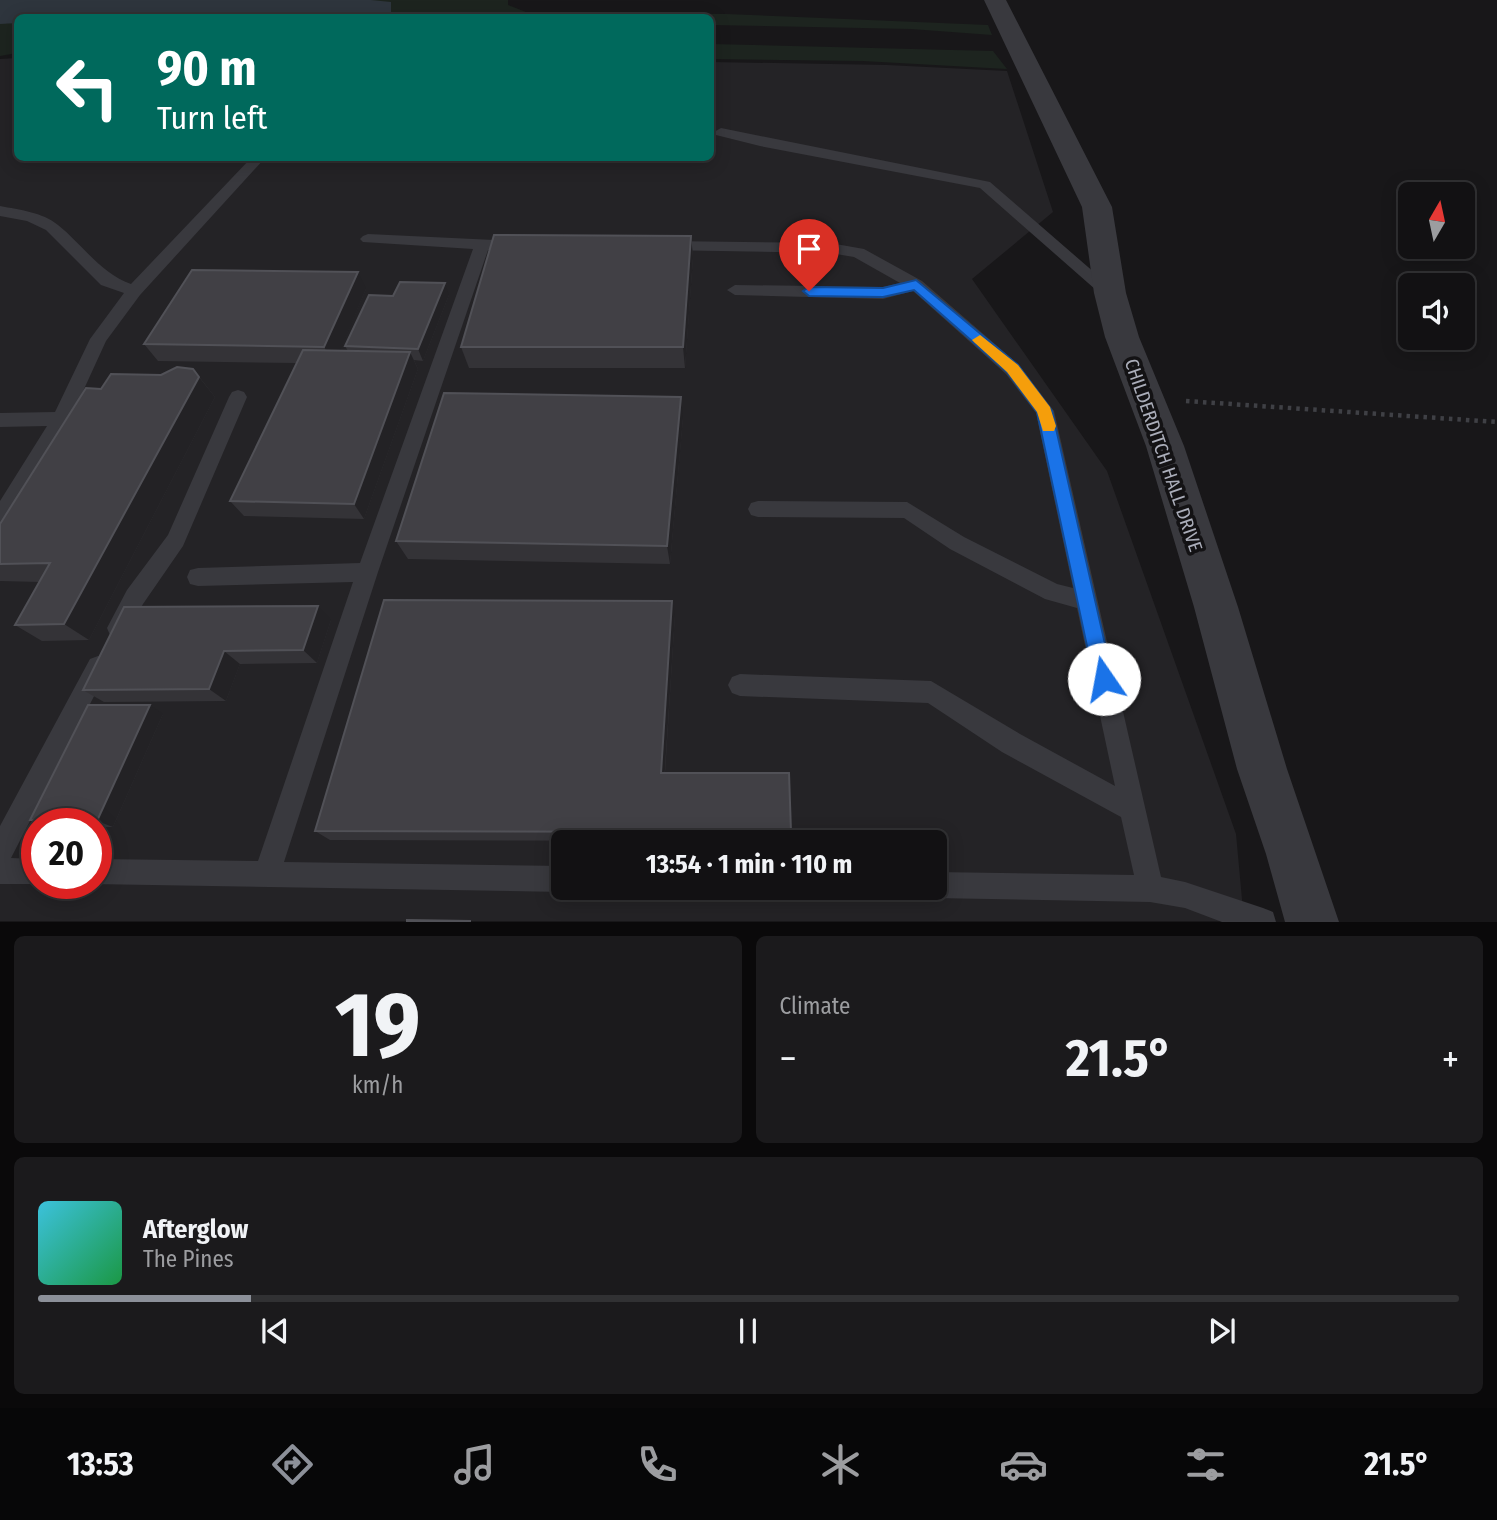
<!DOCTYPE html>
<meta charset="utf-8">
<style>
body{margin:0;font-family:"Fira Sans Condensed",sans-serif;background:#1b1a1c;color:#f1f3f6;height:100vh;display:flex;flex-direction:column;font-size:26px;white-space:nowrap}
*{box-sizing:border-box;margin:0}
p{font-size:23px;color:#9c9da0}
.icon{flex:none;width:38px;height:38px;fill:none;stroke:currentColor;stroke-width:2;stroke-linecap:round;stroke-linejoin:round}
.map{position:relative;height:922px;overflow:hidden}
.details{display:flex;flex-direction:column;gap:14px;padding:14px;background:#0a090a;flex:1}
.details>*{flex:none}
.guide{position:absolute;left:14px;top:14px;width:700px;height:147px;border-radius:10px;box-shadow:0 4px 18px #0003,0 0 0 2px #313133;background:#00695c;color:#fff;overflow:hidden}
.needle{width:46px;rotate:9deg}
.tools{position:absolute;left:1398px;top:182px;display:grid;gap:14px}
.tools a{display:grid;place-items:center;width:77px;height:77px;border-radius:10px;background:#121113;box-shadow:0 4px 18px #0003,0 0 0 2px #313133;font-size:35px}
.speed{position:absolute;left:21px;top:808px;display:flex;gap:14px;font-size:35px;font-weight:700;text-align:center}
.speed>*{display:grid;place-content:center;width:91px;height:91px;border-radius:50%;background:#121113;box-shadow:0 4px 18px #0003,0 0 0 2px #313133;line-height:1}
.speed .limit{border:10px solid #d22;background:#fff;color:#111}
.pin{position:absolute;display:grid;place-items:center;width:60px;height:60px;color:#fff;margin:-72px -30px;border-radius:50% 50% 50% 0;rotate:-45deg;box-shadow:0 0 7px #0007}
.pin .icon{rotate:45deg}
.me{position:absolute;width:77px;margin:-38px;rotate:348deg;stroke-linejoin:round;filter:drop-shadow(0 0 5px #0008)}
.turn{display:flex;align-items:center;gap:24px;height:147px;padding:0 28px;font-size:32px}
.turn .icon{width:91px;height:91px;stroke-width:2.5}
.turn b{display:block;font-size:49px;line-height:60px}
.big{font-size:52px;font-weight:700;line-height:1.1}
.details .tile{flex:1;display:flex;flex-direction:column;justify-content:center;gap:10px;min-width:0;padding:0 24px;border-radius:10px;background:#1b1a1c}
.details .dial{align-items:center;gap:0}
.dial b{font-size:91px;line-height:1}
.song{display:flex;align-items:center;gap:21px}
.cover{width:84px;height:84px;border-radius:10px;background:linear-gradient(135deg,hsl(190 70% 55%),hsl(140 70% 35%))}
.played{height:7px;border-radius:4px;background:linear-gradient(90deg,#8c9099 15%,#313133 15%)}
.keys{display:flex;justify-content:space-around;direction:ltr}
.heat{display:flex;justify-content:space-between;align-items:center;font-size:38px;direction:ltr}
.details .tiles{flex:1;display:grid;gap:14px;grid-template-columns:1fr 1fr}
.tile:last-child{grid-column:span 2}
.trip{position:absolute;left:551px;top:830px;width:396px;height:70px;border-radius:10px;background:#121113;box-shadow:0 4px 18px #0003,0 0 0 2px #313133;font-weight:700;line-height:70px;text-align:center}
.menu{display:flex;height:112px;justify-content:space-around;align-items:center;background:#070708;color:#9c9da0}
.menu .icon{width:49px;height:49px}
.menu .current{color:#8c9099}
.menu b{font-size:32px;color:#f1f3f6}
.map>svg:first-child{display:block}
</style>
<div class="map">
<svg width="1497" height="922" viewBox="0 0 1497 922">
<rect width="100%" height="100%" fill="#181719"/>
<path fill="#242326" fill-rule="evenodd" d="M 17,58 L 18,158 L 710,158 L 711,62 L 887,65 L 1007,71 L 1053,212 L 972,279 L 1107,471 L 1236,834 L 1244,921 L 0,921 L 0,59 ZM 37,824 L 96,824 L 96,884 L 37,884 ZM 564,842 L 934,842 L 934,887 L 564,887 Z"/>
<g fill="#1d241f">
<polygon points="0,0 508,0 508,5 526,12 726,14 988,25 992,35 911,29 711,25 710,18 18,18 17,53 0,56"/>
<polygon points="711,44 993,51 1007,69 863,61 711,59"/>
</g>
<polygon fill="#2e353d" points="0,0 371,0 391,2 391,14 372,18 18,18 17,23 0,24"/>
<g fill="none" stroke-linecap="round" stroke-linejoin="round">
<polyline stroke="#3f4045" stroke-width="4.5" stroke-dasharray="3.5 5" stroke-linecap="butt" points="1186,401 1497,422"/>
<g fill="#39393e" fill-rule="evenodd">
<polygon points="721,128 990,182 1118,293 1116,297 1104,297 980,188 760,146 716,135 714,132"/>
<path d="M 251,158 L 265,158 L 140,295 L 106,341 L 68,424 L 7,525 L 0,528 L 0,501 L 47,426 L 0,427 L 0,413 L 55,412 L 90,339 L 124,293 L 101,285 L 46,230 L 27,221 L 0,216 L 0,206 C 20,210 42,212 58,225 C 83,245 100,273 131,284 Z"/>
<polygon points="368,234 517,241 525,246 517,251 488,250 378,572 284,862 564,866 564,887 573,888 564,892 92,884 96,884 96,859 258,861 353,582 198,586 190,584 187,577 190,570 198,568 360,563 473,249 363,242 360,239 363,236"/>
<polygon points="666,241 830,243 864,249 922,281 1018,364 1054,411 1161,877 1185,882 1263,908 1273,912 1276,922 1222,922 1185,908 1150,902 934,898 925,894 922,887 934,887 934,872 1134,875 1121,817 1002,752 928,703 740,696 732,693 728,685 732,677 740,674 931,681 1020,734 1115,786 1077,608 1045,599 950,549 904,518 758,517 751,515 748,509 751,503 758,501 907,502 964,537 1057,584 1073,588 1036,413 1006,374 913,291 883,299 735,295 727,290 735,285 883,287 900,283 854,257 830,253 661,250 658,246"/>
<polygon points="238,390 244,392 247,397 183,546 143,604 126,635 118,638 110,635 107,628 127,590 168,535 229,397 232,392"/>
<polygon points="98,656 106,659 109,667 11,858 37,859 37,884 41,884 0,884 0,826 90,659"/>
</g>
<polygon fill="#39393e" fill-rule="evenodd" points="984,0 1006,0 1112,207 1126,293 1139,337 1184,446 1238,607 1287,769 1339,922 1285,922 1266,854 1237,769 1194,607 1146,446 1105,337 1094,293 1082,207"/>
</g>
<g fill="#343337">
<polygon points="691,236 693,257 685,368 469,368 461,347"/>
<polygon points="366,289 339,351 348,351 345,346 393,296 449,295 423,361 414,360 418,369 364,519 244,516 230,501 297,363 158,361 144,344"/>
<polygon points="193,369 215,397 89,640 42,641 15,625 40,582 0,581 0,524 101,389 161,375"/>
<polygon points="683,418 670,564 408,559 396,541"/>
<polygon points="675,615 665,773 791,832 789,841 330,840 315,831"/>
<polygon points="331,620 317,663 240,664 226,701 104,702 83,690"/>
<polygon points="163,714 113,827 96,827 96,824 42,824 30,820"/>
</g>
<g fill="#232225">
<polygon points="691,236 693,257 685,368 683,347"/>
<polygon points="358,272 366,289 334,364 324,347"/>
<polygon points="445,283 449,295 423,361 418,349"/>
<polygon points="410,352 418,369 364,519 354,504"/>
<polygon points="199,377 215,397 89,640 64,624"/>
<polygon points="681,397 683,418 670,564 667,546"/>
<polygon points="672,601 675,615 664,783 661,773"/>
<polygon points="318,606 331,620 317,663 303,650"/>
<polygon points="224,651 240,664 226,701 209,689"/>
<polygon points="150,705 163,714 113,827 97,821"/>
</g>
<g fill="#414045" stroke="#515157" stroke-width="2">
<polygon points="494,235 691,236 683,347 461,347"/>
<polygon points="192,270 358,272 324,347 144,344"/>
<polygon points="400,282 445,283 418,349 345,346 369,295 393,296"/>
<polygon points="303,350 410,352 354,504 230,501"/>
<polygon points="177,367 193,369 199,377 64,624 15,625 50,563 0,564 0,524 86,388 101,389 111,374 161,375"/>
<polygon points="444,393 681,397 667,546 396,541"/>
<polygon points="384,600 672,601 661,773 789,773 791,832 315,831"/>
<polygon points="318,606 303,650 224,651 209,689 83,690 124,607"/>
<polygon points="88,705 150,705 97,821 30,820"/>
<polygon points="407,920 471,921 407,921"/>
</g>
<polygon fill="#1a73e8" stroke="#114b97" stroke-width="2" points="916,280 1018,365 1052,411 1113,679 1110,686 1104,688 1097,686 1094,679 1037,412 1007,372 914,290 883,297 809,296 803,291 809,287 883,288"/>
<polygon fill="#f59e0b" points="980,335 1018,365 1050,407 1056,426 1054,431 1043,431 1037,412 1007,372 975,343 972,340"/>
<g text-anchor="middle" stroke-width="7" stroke-linejoin="round" paint-order="stroke">
<g font-size="19" fill="#aaadb9" stroke="#131214">
<text transform="translate(1164 455) rotate(71)" y="7">CHILDERDITCH HALL DRIVE</text>
</g>
</g>
</svg>
<div class="tools">
<a><svg class="needle" viewBox="-14 -14 28 28"><path d="M0-13l5 13h-10z" fill="#e53935"/><path d="M0 13l5-13h-10z" fill="#9c9da0"/></svg></a>
<a><svg class="icon" aria-label="sound" viewBox="0 0 24 24"><path d="M4 9h4l5-4v14l-5-4H4zM17 9q2 3 0 6"/></svg></a>
</div>
<div class="speed"><div class="limit">20</div></div>
<div class="pin" style="left:809px;top:291px;background:#d93025"><svg class="icon" aria-label="arrive" viewBox="0 0 24 24"><path d="M6 21V4h12l-3 4 3 4H6"/></svg></div>
<svg class="me" style="left:1104px;top:679px" viewBox="-20 -20 40 40"><circle r="19" fill="#fff"/><path d="M0-13L10 11 0 6-10 11z" fill="#1a73e8"/></svg>
<div class="trip">13:54 · 1 min · 110 m</div>
<div class="guide">
<div class="turn"><svg class="icon" aria-label="left" viewBox="0 0 24 24"><path d="M17 20v-9H6M10 6l-5 5 5 5"/></svg><div><b>90 m</b>Turn left</div></div>
</div>
</div>
<section class="details">
<div class="tiles">
<div class="tile dial"><b>19</b><p>km/h</p></div>
<div class="tile"><p>Climate</p>
<div class="heat"><a>−</a><b class="big">21.5°</b><a>+</a></div>
</div>
<div class="tile">
<div class="song"><i class="cover"></i><div><b>Afterglow</b><p>The Pines</p></div></div>
<div class="played"></div>
<div class="keys"><svg class="icon" aria-label="previous" viewBox="0 0 24 24"><path d="M18 5L8 12l10 7zM5 5v14"/></svg><svg class="icon" aria-label="pause" viewBox="0 0 24 24"><path d="M8 5v14M16 5v14"/></svg><svg class="icon" aria-label="next" viewBox="0 0 24 24"><path d="M6 5l10 7-10 7zM19 5v14"/></svg></div>
</div>
</div>
</section>
<nav class="menu">
<b>13:53</b>
<svg class="icon current" aria-label="directions" viewBox="0 0 24 24"><path d="M12 3l9 9-9 9-9-9zM9 14v-3h6M13 9l2 2-2 2"/></svg>
<svg class="icon" aria-label="music" viewBox="0 0 24 24"><path d="M9 18V5l10-2v13"/><circle cx="6" cy="18" r="3"/><circle cx="16" cy="16" r="3"/></svg>
<svg class="icon" aria-label="phone" viewBox="0 0 24 24"><path d="M5 4h4l2 5-3 2q2 4 5 5l2-3 5 2v4C11 20 4 13 5 4z"/></svg>
<svg class="icon" aria-label="climate" viewBox="0 0 24 24"><path d="M12 3v18M4 7l16 10M4 17L20 7"/></svg>
<svg class="icon" aria-label="car" viewBox="0 0 24 24"><path d="M5 17H2v-5l4-1 3-4h7l3 4 3 1v5h-3M9 17h6M6 11h13"/><circle cx="7" cy="17" r="2"/><circle cx="17" cy="17" r="2"/></svg>
<svg class="icon" aria-label="filters" viewBox="0 0 24 24"><path d="M4 7h16M4 17h16"/><circle cx="9" cy="7" r="2"/><circle cx="15" cy="17" r="2"/></svg>
<b>21.5°</b>
</nav>
